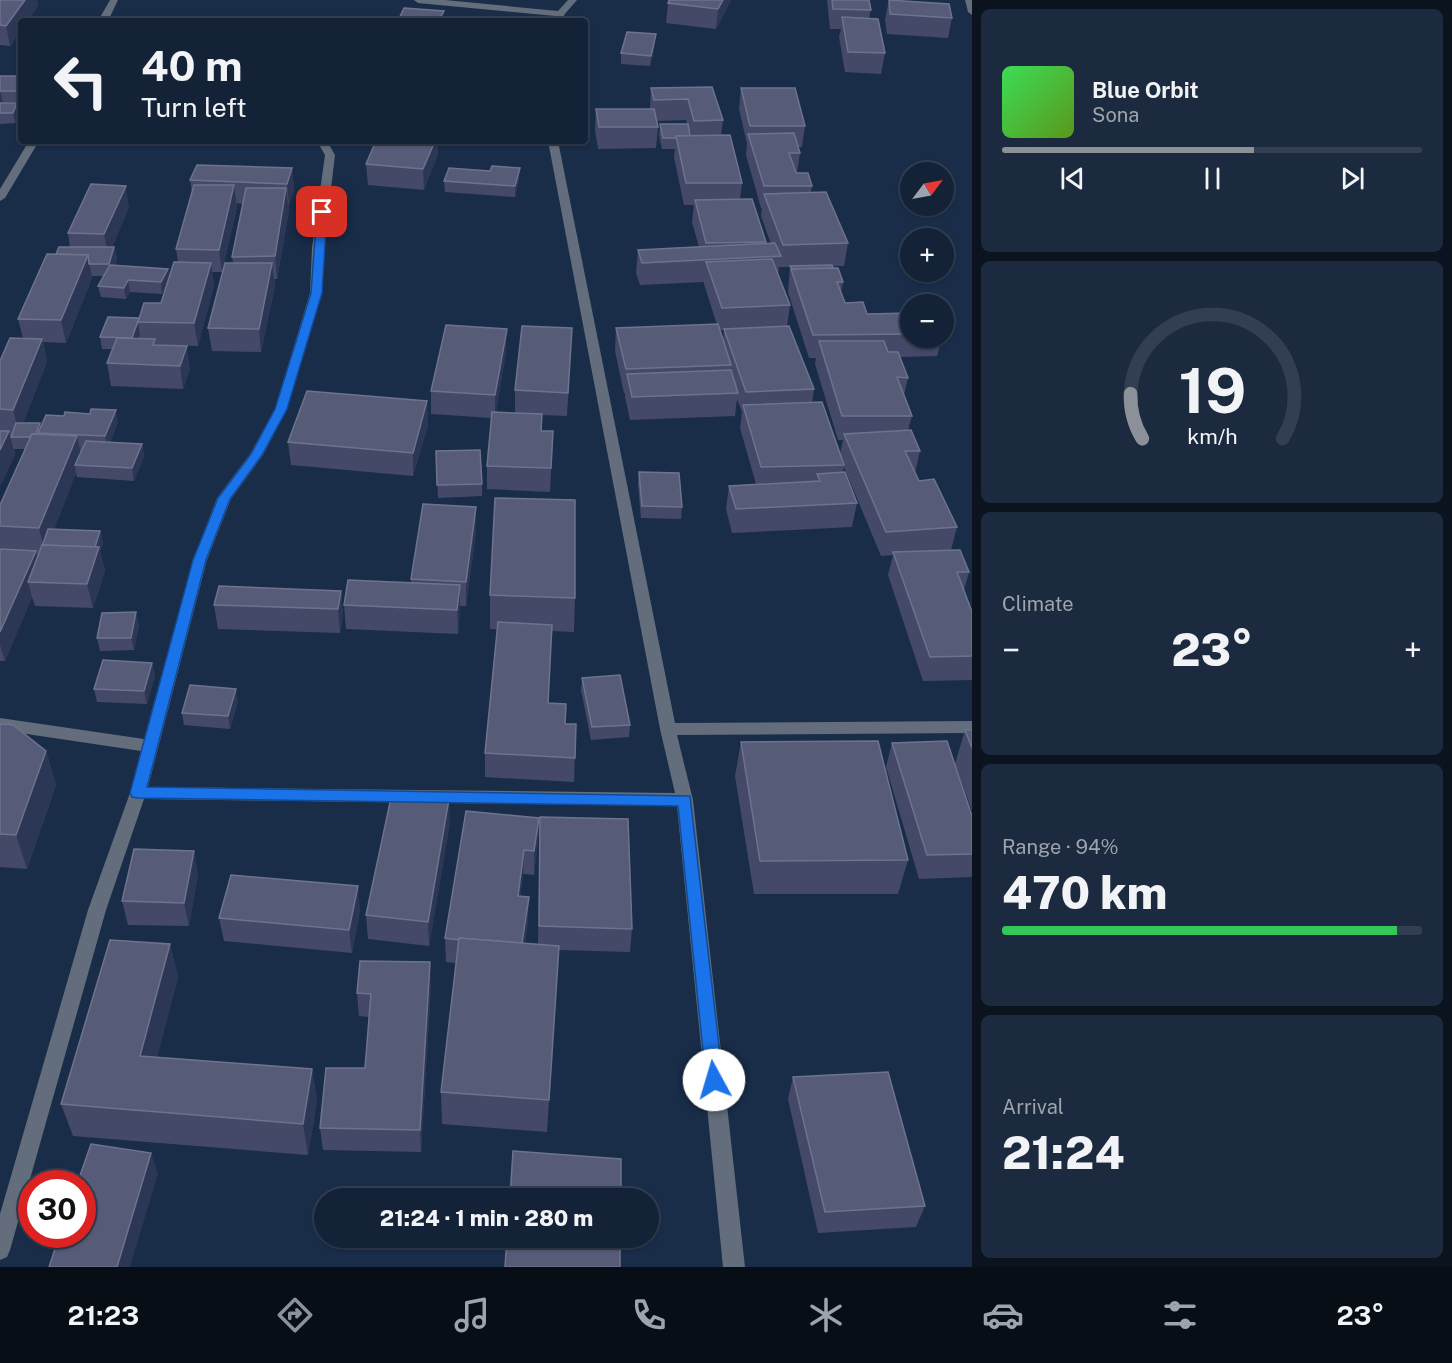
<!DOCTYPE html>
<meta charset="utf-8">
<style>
body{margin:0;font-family:"Public Sans",sans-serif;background:#1c2a3f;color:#f1f3f6;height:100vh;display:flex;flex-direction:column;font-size:22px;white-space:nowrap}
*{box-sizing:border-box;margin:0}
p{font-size:20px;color:#9da4ad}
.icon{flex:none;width:33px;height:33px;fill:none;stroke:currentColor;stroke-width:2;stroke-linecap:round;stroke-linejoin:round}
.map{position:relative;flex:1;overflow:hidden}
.panel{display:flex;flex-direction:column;gap:9px;padding:9px;background:#0a131e;width:480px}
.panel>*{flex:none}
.guide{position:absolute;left:18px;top:18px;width:570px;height:126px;border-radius:6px;box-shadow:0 2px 4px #0004,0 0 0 2px #323f52;background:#132237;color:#f1f3f6;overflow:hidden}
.needle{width:39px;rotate:58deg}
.tools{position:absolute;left:900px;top:162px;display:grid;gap:12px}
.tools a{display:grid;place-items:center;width:54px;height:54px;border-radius:50%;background:#132237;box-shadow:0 2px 4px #0004,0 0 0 2px #323f52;font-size:30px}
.speed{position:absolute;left:18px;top:1170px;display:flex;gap:12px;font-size:30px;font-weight:700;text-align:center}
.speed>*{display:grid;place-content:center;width:78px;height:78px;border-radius:50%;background:#132237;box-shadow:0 2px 4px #0004,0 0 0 2px #323f52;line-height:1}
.speed .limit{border:9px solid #d22;background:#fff;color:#111}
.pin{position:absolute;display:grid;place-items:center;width:51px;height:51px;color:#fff;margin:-26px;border-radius:12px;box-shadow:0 3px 9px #0006}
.me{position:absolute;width:66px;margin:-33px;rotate:354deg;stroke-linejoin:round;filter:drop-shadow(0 0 4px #0008)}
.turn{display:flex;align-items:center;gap:21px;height:126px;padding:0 24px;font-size:27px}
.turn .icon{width:78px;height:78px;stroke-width:2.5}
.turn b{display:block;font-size:42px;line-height:51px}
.big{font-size:45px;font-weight:800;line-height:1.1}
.panel .card{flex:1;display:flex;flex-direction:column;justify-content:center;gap:9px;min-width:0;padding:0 21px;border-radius:9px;background:#1c2a3f}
.panel .dial{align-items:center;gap:0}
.dial svg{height:156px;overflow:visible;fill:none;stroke:#323f52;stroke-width:7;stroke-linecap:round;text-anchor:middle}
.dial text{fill:#f1f3f6;stroke:none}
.song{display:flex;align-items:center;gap:18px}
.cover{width:72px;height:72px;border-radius:9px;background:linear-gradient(135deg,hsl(130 70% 55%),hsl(90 70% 35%))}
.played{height:6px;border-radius:3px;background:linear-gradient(90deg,#8c9099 60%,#323f52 60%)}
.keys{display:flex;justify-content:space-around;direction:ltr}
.heat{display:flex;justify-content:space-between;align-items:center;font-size:33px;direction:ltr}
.charge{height:9px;border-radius:4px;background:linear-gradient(90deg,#34c759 94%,#323f52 0)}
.trip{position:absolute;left:314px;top:1188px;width:345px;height:60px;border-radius:30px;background:#132237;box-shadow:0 2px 4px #0004,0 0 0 2px #323f52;font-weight:800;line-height:60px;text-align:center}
.menu{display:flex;height:96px;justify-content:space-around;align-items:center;background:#080e16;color:#9da4ad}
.menu .icon{width:42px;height:42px}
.menu .on{color:#8c9099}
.menu b{font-size:27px;color:#f1f3f6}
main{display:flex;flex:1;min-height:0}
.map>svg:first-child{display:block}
</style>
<main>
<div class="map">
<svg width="972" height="1267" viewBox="0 0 972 1267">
<rect width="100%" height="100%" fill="#192d49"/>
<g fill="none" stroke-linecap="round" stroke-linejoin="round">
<g fill="#636d7b" fill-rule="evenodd">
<polygon points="110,0 118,0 108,21 98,21"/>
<polygon points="414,0 445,0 558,11 568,0 577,0 564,15 564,21 554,21 555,16 418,3"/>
<polygon points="965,0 972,0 972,15 968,12"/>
<polygon points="29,141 39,141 5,198 0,201 0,189"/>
<polygon points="317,141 327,141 335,155 324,248 322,293 287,409 263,455 231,499 207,560 148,787 675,793 660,729 548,141 558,141 675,723 972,721 972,733 677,735 693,800 745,1267 723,1267 677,806 144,799 106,910 10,1250 7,1257 0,1260 0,1214 88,910 130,793 141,751 0,730 0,718 144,739 193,560 217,498 250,454 275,409 310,293 312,248 325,155"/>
</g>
</g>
<g fill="#454968" fill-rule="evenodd">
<polygon points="0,0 37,0 38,6 21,21 21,31 10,46 0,45"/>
<polygon points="731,0 716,29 666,23 668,3"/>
<polygon points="827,0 869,0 871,10 869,18 885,53 881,74 845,72 839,37 841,29 830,29"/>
<polygon points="889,0 952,18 948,38 887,34 885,20"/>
<polygon points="655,45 650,66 621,64 621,53"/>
<polygon points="0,76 21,76 21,102 3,102 2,103 19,114 15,123 0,124"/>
<path d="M 712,87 L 723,120 L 721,135 L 742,183 L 740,199 L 766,242 L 766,244 L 771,244 L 761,216 L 762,208 L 761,208 L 746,155 L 747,144 L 739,109 L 741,88 L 805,126 L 802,147 L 798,147 L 800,153 L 797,173 L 812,186 L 811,192 L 848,243 L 844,266 L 833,266 L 843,282 L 841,293 L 845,303 L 867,314 L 910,313 L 910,338 L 942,338 L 937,356 L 900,357 L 908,378 L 904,395 L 912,416 L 908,430 L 920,451 L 915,473 L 919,481 L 957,527 L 951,550 L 969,572 L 964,590 L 972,612 L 972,680 L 923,681 L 888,575 L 893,555 L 881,556 L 844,467 L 843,472 L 857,503 L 852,527 L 732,533 L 726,509 L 729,486 L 756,484 L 740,428 L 742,412 L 737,399 L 735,416 L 630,420 L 625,397 L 625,393 L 624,393 L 615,351 L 616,328 L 717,325 L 704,284 L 704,282 L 640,285 L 636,273 L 638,250 L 699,247 L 692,222 L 694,205 L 684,205 L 674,157 L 675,149 L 662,149 L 659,135 L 660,124 L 687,124 L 686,120 L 656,121 L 658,127 L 656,148 L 598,149 L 595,130 L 596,109 L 650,109 L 651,88 ZM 779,267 L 790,267 L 788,292 L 809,358 L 816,358 L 815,364 L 838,440 L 843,440 L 840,454 L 812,403 L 814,389 L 787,326 L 790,305 L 778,275 ZM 720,330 L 724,330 L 723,339 Z"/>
<polygon points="174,141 236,141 236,142"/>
<polygon points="438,154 424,190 368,185 366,164"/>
<polygon points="292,168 294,190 289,205 288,205 289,210 277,279 274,279 275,286 261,352 212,351 208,328 233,263 232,257 243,204 237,203 237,207 222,272 212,272 214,285 198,346 166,345 190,369 183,389 111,386 107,363 112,349 102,349 100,337 139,318 161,303 166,287 162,294 130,292 126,299 101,297 98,286 104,276 92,276 92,278 66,343 43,342 47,362 23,423 40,423 41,428 118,422 110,442 142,444 144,456 134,481 77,477 76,473 54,529 100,531 103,543 100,551 105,571 93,608 35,606 32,597 5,661 0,661 0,505 25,449 14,449 15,455 0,486 0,361 23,338 18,319 56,254 70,247 68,233 129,207 112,247 114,247 117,259 115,265 168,269 169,277 178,262 176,249 192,193 190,180"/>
<polygon points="519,180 515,197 445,192 444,181"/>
<polygon points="571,351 567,416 542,415 542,431 553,431 550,492 487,489 487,466 492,418 431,414 431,391 506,352 496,412 515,413 515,390"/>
<polygon points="427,401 428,425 413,476 291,465 288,442"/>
<polygon points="436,451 482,484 482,496 438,498"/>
<polygon points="639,472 682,507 681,519 641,518 638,484"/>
<polygon points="476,507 476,531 466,606 460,606 458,634 346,629 344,605 411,583 411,579"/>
<polygon points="341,591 343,615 340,633 218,629 214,605"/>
<polygon points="490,595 575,598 574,632 552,631 548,703 565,724 576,724 574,782 485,777 485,753 497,629 490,629"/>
<polygon points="139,625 134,650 100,651 97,638"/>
<polygon points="152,663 155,675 147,704 97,702 94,689"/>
<polygon points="582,678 630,725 629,737 591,740 581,690"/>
<polygon points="238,701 230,729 184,725 182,713"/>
<polygon points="0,724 46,751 56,785 27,869 0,867"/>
<polygon points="965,730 972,730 972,811 955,764"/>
<polygon points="741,742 908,860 898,894 754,894 735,776"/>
<polygon points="892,743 972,816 972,877 919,879 886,767"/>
<polygon points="540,817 632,929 630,952 558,950 547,1132 442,1124 441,1092 456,963 446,962 445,938 539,818 538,841 534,875 523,874 520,896 528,921 525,943 538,944"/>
<polygon points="450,822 429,946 368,939 366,915"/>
<polygon points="198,874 189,926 128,925 122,901"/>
<polygon points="360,910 352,953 224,941 219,918"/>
<polygon points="170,944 178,977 157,1057 312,1069 317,1101 308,1155 73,1136 61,1104"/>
<polygon points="431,985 421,1152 323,1150 320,1128 365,1068 369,1017 359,1016 357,993"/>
<polygon points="793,1077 925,1206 916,1227 818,1233 788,1099"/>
</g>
<g fill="#2c3655">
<polygon points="25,0 37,0 38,6 28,21 21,21 21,31 10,46 6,26"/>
<polygon points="723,0 731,0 716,29 718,9"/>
<polygon points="444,11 444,21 438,21"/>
<polygon points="656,34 655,45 650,66 651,56"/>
<polygon points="0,91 3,102 0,109"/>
<polygon points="17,103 19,114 15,123 13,113"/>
<polygon points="435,141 438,141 438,154 424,190 423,169"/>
<polygon points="292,168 294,190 289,205 287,184"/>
<polygon points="520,168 519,180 515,197 515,186"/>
<polygon points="234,185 237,207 222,272 219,250"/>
<polygon points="126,186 129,207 108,257 104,234"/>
<polygon points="286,188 289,210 277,279 275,256"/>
<polygon points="114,247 117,259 111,276 109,264"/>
<polygon points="88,255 92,278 66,343 61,320"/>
<polygon points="211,263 214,285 198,346 194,323"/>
<polygon points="272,263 275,286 261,352 259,329"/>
<polygon points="168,269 170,280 162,294 161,282"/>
<polygon points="128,280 130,292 126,299 124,288"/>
<polygon points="138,323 140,335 134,350 132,338"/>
<polygon points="507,329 506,352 495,419 495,395"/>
<polygon points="42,339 47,362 19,433 13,410"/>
<polygon points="187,346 190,369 183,389 180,366"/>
<polygon points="427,401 428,425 413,476 413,453"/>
<polygon points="116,410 118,422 108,448 105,436"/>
<polygon points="40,423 42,434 35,437"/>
<polygon points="9,431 15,455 0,486 0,450"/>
<polygon points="77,436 82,459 75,465 76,473 45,552 39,528"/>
<polygon points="142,444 144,456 134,481 132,468"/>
<polygon points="476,507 476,531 466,606 466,582"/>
<polygon points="100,531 103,543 100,551 105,571 93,608 87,584 92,555"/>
<polygon points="36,551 42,575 28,582 32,597 5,661 0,645 0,632"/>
<polygon points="460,585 460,609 458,634 457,610"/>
<polygon points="341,591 343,615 340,633 338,609"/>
<polygon points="136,612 139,625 134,650 131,638"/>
<polygon points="152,663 155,675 147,704 144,691"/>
<polygon points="236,689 238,701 230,729 228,716"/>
<polygon points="46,751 56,785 27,869 16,835"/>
<polygon points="449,799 450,822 429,946 428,922"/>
<polygon points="539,818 538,841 534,875 534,851"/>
<polygon points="524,850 523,874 517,920 518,896"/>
<polygon points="194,851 198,874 189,926 184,903"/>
<polygon points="358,886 360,910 352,953 349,930"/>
<polygon points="529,897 528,921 521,970 522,946"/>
<polygon points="170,944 178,977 149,1088 140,1056"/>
<polygon points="430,962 431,985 421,1152 420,1130"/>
<polygon points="312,1069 317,1101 308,1155 303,1124"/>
<polygon points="151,1153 158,1174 130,1267 117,1267"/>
</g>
<g fill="#565b78" stroke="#6e738d" stroke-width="1.5">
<polygon points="1,0 25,0 6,26 0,25 0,2"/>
<polygon points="669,0 723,0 718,9 668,3"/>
<polygon points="832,0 869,0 871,10 833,9"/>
<polygon points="889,0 949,4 952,18 890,14"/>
<polygon points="404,8 444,11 438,21 398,21"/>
<polygon points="842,17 878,19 885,53 848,52"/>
<polygon points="442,19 459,21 460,19 486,21 441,21"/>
<polygon points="627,32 656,34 651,56 621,53"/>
<polygon points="0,76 21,76 21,91 0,91 0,92"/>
<polygon points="712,87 723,120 694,121 688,99 654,100 651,88"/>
<polygon points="741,88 795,88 805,126 750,126"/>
<polygon points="0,103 17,103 13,113 0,113"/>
<polygon points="596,109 654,109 658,127 599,127"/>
<polygon points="660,124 688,124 690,136 676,136 676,138 663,138"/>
<polygon points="794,133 800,153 789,153 796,173 808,173 812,186 764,186 748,134"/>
<polygon points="730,135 742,183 686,183 676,136"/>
<polygon points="376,141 435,141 423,169 366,164"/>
<polygon points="197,165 292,168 287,184 190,180"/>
<polygon points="492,166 520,168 515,186 444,181 449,168 490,171"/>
<polygon points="91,184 126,186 104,234 68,233"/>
<polygon points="194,185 234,185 219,250 176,249"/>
<polygon points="246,188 286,188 275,256 232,257"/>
<polygon points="826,192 848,243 783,245 764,194"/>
<polygon points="752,199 766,242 706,243 695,200"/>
<polygon points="775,243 781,256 642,263 638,250"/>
<polygon points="59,247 114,247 109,264 89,264 88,255 56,254"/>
<polygon points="47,254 88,255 61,320 18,319"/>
<polygon points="772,259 790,305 722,308 706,262"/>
<polygon points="174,262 211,263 194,323 138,322 144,303 161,303"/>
<polygon points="225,263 272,263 259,329 208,328"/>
<polygon points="110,265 168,269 161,282 128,280 124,288 98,286"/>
<polygon points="832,265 833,268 792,269 790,266"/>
<polygon points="838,268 843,282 837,282 845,303 863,302 867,314 910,313 910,334 813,335 791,269"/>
<polygon points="108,317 139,318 132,338 100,337"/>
<polygon points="718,324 731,365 626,369 616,328"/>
<polygon points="446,325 507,329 495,395 431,391"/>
<polygon points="522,326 572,328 568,393 515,390"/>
<polygon points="789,326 814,389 746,392 724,329"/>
<polygon points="10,338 42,339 13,410 0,409 0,361"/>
<polygon points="117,338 155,339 153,345 187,346 180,366 107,363"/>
<polygon points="819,341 884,341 888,352 898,352 908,378 897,377 912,416 842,416"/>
<polygon points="731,370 738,393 632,397 627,374"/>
<polygon points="307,391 427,401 413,453 288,442"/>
<polygon points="822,402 844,465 761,467 743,405"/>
<polygon points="91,409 116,410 105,436 38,433 46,415 64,416 65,412 90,414"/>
<polygon points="492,412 542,414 541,431 553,431 551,468 487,466"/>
<polygon points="16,423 40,423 36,434 32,434 30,437 11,437"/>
<polygon points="911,430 920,451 905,451 919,481 934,479 957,527 886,532 844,434"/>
<polygon points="0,431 9,431 0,450"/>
<polygon points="32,434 77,436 39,528 0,526 0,505"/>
<polygon points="86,441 142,444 132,468 75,465"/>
<polygon points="480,450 482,484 437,485 436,451"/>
<polygon points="639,472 679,473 682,507 642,506"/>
<polygon points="845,472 857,503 736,509 729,486 820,481 817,474"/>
<polygon points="495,498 575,500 575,598 490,595"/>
<polygon points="423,504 476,507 466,582 411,579"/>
<polygon points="48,529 100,531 95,547 42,545 42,547"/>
<polygon points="42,545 99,547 87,584 28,582"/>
<polygon points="0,549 36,551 0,632"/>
<polygon points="960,550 969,572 957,572 972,612 972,656 930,657 893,552"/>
<polygon points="348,580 460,585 457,610 344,605"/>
<polygon points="219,586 341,591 338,609 214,605"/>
<polygon points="136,612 131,638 97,638 102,613"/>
<polygon points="498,622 552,625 548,703 566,704 565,724 576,724 575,758 485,753"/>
<polygon points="103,660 152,663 144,691 94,689"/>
<polygon points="620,675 630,725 592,727 582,678"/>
<polygon points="190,685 236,689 228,716 182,713"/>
<polygon points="0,724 13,725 46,751 16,835 0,834"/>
<polygon points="965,730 972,730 972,748"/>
<polygon points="878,741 908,860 760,861 741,742"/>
<polygon points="947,741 972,816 972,854 927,855 892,743"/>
<polygon points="392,793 449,799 428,922 366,915"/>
<polygon points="466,811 539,818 534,851 524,850 518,896 529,897 522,943 459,938 459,940 445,938"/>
<polygon points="540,817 628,819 632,929 539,926"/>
<polygon points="134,849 194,851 184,903 122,901"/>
<polygon points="231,875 358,886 349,930 219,918"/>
<polygon points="459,938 559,946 549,1100 441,1092"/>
<polygon points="110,940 170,944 140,1056 312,1069 303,1124 61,1104"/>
<polygon points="360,961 430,962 420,1130 320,1128 326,1068 365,1068 371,994 357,993"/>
<polygon points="888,1072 925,1206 825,1212 793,1077"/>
<polygon points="91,1144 151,1153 117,1267 49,1267 60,1234 82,1234 82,1184 77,1184"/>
<polygon points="513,1151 621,1159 621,1198 510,1198"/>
<polygon points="507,1238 620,1238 620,1267 505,1267"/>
</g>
<polygon fill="#1a73e8" stroke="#114b97" stroke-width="1.5" points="322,209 327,212 322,293 287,409 262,455 230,499 206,560 147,787 690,796 723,1080 721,1086 714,1088 708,1086 706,1080 678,806 138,798 132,797 130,793 193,560 218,498 251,454 275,409 311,293 317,212"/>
</svg>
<div class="tools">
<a><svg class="needle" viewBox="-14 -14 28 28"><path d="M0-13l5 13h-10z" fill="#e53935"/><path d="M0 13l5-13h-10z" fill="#9da4ad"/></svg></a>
<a>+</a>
<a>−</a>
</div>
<div class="speed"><div class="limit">30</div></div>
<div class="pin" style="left:322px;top:212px;background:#d93025"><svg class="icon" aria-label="arrive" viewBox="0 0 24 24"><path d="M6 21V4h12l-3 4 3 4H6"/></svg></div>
<svg class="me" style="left:714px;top:1080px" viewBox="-20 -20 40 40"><circle r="19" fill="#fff"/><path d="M0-13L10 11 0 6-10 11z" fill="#1a73e8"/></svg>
<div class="trip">21:24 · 1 min · 280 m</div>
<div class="guide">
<div class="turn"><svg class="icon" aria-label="left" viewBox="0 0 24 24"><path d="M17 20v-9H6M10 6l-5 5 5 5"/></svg><div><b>40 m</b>Turn left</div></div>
</div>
</div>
<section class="panel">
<div class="card">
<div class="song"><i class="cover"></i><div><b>Blue Orbit</b><p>Sona</p></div></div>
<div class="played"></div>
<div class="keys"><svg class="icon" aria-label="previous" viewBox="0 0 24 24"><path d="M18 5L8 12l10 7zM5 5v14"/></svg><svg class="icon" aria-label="pause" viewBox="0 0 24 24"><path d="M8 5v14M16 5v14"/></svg><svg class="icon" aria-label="next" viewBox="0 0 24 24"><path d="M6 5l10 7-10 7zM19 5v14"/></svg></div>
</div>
<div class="card dial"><svg viewBox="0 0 100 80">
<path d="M14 69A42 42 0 1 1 86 69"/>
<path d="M14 69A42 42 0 0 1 8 46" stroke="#8c9099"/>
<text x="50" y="56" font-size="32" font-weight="700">19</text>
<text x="50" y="72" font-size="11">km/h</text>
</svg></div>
<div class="card"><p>Climate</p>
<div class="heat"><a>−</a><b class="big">23°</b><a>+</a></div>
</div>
<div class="card"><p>Range · 94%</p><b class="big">470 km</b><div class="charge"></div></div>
<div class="card"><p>Arrival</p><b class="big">21:24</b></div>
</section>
</main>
<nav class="menu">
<b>21:23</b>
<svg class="icon on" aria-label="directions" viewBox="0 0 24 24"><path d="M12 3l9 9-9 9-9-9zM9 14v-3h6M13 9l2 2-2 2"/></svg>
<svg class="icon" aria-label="music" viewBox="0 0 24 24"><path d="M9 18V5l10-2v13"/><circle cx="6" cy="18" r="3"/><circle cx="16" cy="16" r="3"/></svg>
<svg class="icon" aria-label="phone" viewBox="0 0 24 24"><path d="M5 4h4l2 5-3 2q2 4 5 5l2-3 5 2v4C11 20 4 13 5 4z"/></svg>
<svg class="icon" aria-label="climate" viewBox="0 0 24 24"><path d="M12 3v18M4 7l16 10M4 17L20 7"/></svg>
<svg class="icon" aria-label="car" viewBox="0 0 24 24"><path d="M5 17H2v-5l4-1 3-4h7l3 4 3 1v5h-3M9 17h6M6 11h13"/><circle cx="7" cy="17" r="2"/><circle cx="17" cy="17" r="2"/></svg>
<svg class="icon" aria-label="filters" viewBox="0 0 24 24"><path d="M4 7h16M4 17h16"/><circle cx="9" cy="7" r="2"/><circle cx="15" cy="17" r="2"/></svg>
<b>23°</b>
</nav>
